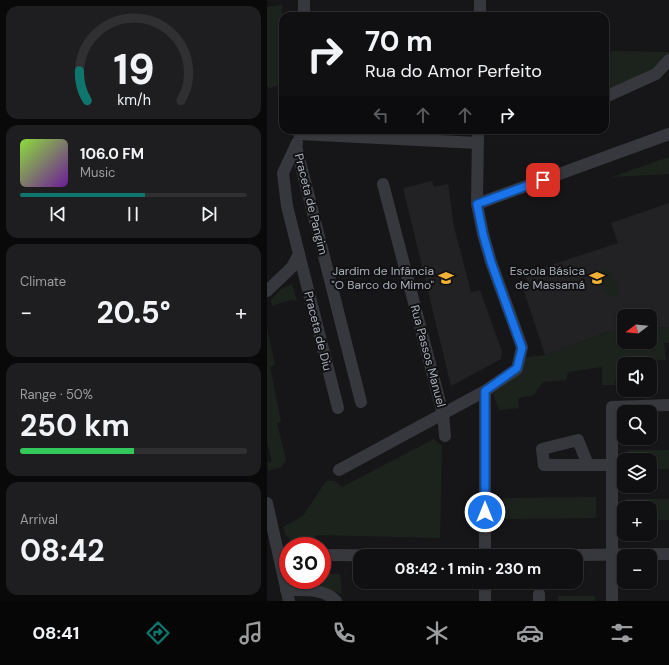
<!DOCTYPE html>
<meta charset="utf-8">
<style>
body{margin:0;font-family:"DM Sans",sans-serif;background:#1e1e20;color:#f1f3f6;height:100vh;display:flex;flex-direction:column;font-size:15px;white-space:nowrap}
*{box-sizing:border-box;margin:0}
p{font-size:13px;color:#9c9d9f}
.icon{flex:none;width:22px;height:22px;fill:none;stroke:currentColor;stroke-width:2;stroke-linecap:round;stroke-linejoin:round}
.map{position:relative;flex:1;overflow:hidden}
.drawer{display:flex;flex-direction:column;gap:6px;padding:6px;background:#09090a;width:267px}
.drawer>*{flex:none}
.banner{position:absolute;left:12px;top:12px;width:330px;height:122px;border-radius:12px;box-shadow:0 1px 3px #0004,0 0 0 1px #303032;background:#101012;color:#f1f3f6;overflow:hidden}
.needle{width:26px;rotate:254deg}
.buttons{position:absolute;left:350px;top:309px;display:grid;gap:8px}
.buttons a{display:grid;place-items:center;width:40px;height:40px;border-radius:8px;background:#101012;box-shadow:0 1px 3px #0004,0 0 0 1px #303032;font-size:20px}
.speed{position:absolute;left:12px;top:537px;display:flex;gap:8px;font-size:20px;font-weight:700;text-align:center}
.speed>*{display:grid;place-content:center;width:52px;height:52px;border-radius:50%;background:#101012;box-shadow:0 1px 3px #0004,0 0 0 1px #303032;line-height:1}
.speed .limit{border:6px solid #d22;background:#fff;color:#111}
.pin{position:absolute;display:grid;place-items:center;width:34px;height:34px;color:#fff;margin:-17px;border-radius:8px;box-shadow:0 2px 6px #0006}
.me{position:absolute;width:44px;margin:-22px;rotate:0deg;stroke-linejoin:round;filter:drop-shadow(0 0 3px #0008)}
.turn{display:flex;align-items:center;gap:14px;height:84px;padding:0 20px;font-size:18px}
.turn .icon{width:52px;height:52px;stroke-width:2.5}
.turn b{display:block;font-size:28px;line-height:34px}
.lanes{display:flex;align-items:center;height:38px;padding:0 20px;background:#0003;justify-content:center;gap:20px;direction:ltr}
.lanes .off{opacity:.35}
.big{font-size:30px;font-weight:700;line-height:1.1}
.drawer .tile{flex:1;display:flex;flex-direction:column;justify-content:center;gap:6px;min-width:0;padding:0 14px;border-radius:12px;background:#1e1e20}
.drawer .dial{align-items:center;gap:0}
.dial svg{height:104px;overflow:visible;fill:none;stroke:#303032;stroke-width:7;stroke-linecap:round;text-anchor:middle}
.dial text{fill:#f1f3f6;stroke:none}
.song{display:flex;align-items:center;gap:12px}
.cover{width:48px;height:48px;border-radius:6px;background:linear-gradient(135deg,hsl(90 70% 55%),hsl(280 70% 35%))}
.played{height:4px;border-radius:2px;background:linear-gradient(90deg,#0f766e 55%,#303032 55%)}
.keys{display:flex;justify-content:space-around;direction:ltr}
.heat{display:flex;justify-content:space-between;align-items:center;font-size:22px;direction:ltr}
.charge{height:6px;border-radius:3px;background:linear-gradient(90deg,#34c759 50%,#303032 0)}
.trip{position:absolute;left:86px;top:549px;width:230px;height:40px;border-radius:12px;background:#101012;box-shadow:0 1px 3px #0004,0 0 0 1px #303032;font-weight:700;line-height:40px;text-align:center}
.menu{display:flex;height:64px;justify-content:space-around;align-items:center;background:#060607;color:#9c9d9f}
.menu .icon{width:28px;height:28px}
.menu .current{color:#0f766e}
.menu b{font-size:18px;color:#f1f3f6}
main{display:flex;flex:1;min-height:0}
.map>svg:first-child{display:block}
</style>
<main>
<section class="drawer">
<div class="tile dial"><svg viewBox="0 0 100 80">
<path d="M14 69A42 42 0 1 1 86 69"/>
<path d="M14 69A42 42 0 0 1 8 46" stroke="#0f766e"/>
<text x="50" y="56" font-size="32" font-weight="700">19</text>
<text x="50" y="72" font-size="11">km/h</text>
</svg></div>
<div class="tile">
<div class="song"><i class="cover"></i><div><b>106.0 FM</b><p>Music</p></div></div>
<div class="played"></div>
<div class="keys"><svg class="icon" aria-label="previous" viewBox="0 0 24 24"><path d="M18 5L8 12l10 7zM5 5v14"/></svg><svg class="icon" aria-label="pause" viewBox="0 0 24 24"><path d="M8 5v14M16 5v14"/></svg><svg class="icon" aria-label="next" viewBox="0 0 24 24"><path d="M6 5l10 7-10 7zM19 5v14"/></svg></div>
</div>
<div class="tile"><p>Climate</p>
<div class="heat"><a>−</a><b class="big">20.5°</b><a>+</a></div>
</div>
<div class="tile"><p>Range · 50%</p><b class="big">250 km</b><div class="charge"></div></div>
<div class="tile"><p>Arrival</p><b class="big">08:42</b></div>
</section>
<div class="map">
<svg width="402" height="601" viewBox="0 0 402 601">
<rect width="100%" height="100%" fill="#161618"/>
<g fill="#222225">
<polygon points="165,181 167,187 181,184 187,227 204,292 213,290 235,352 234,359 184,386 136,188"/>
<polygon points="402,203 402,327 383,328 383,316 357,316 357,331 341,332 278,355 255,285 261,283 257,274 351,243 344,223"/>
</g>
<g fill="#1c231d">
<polygon points="15,5 16,77 10,86 3,88 0,86 0,7"/>
<polygon points="338,51 402,52 402,53 385,71 338,92"/>
<polygon points="402,157 402,174 345,177"/>
<polygon points="332,269 342,270 346,273 345,281 350,283 351,291 348,297 339,294 336,286 337,277 333,275"/>
<polygon points="25,284 30,301 24,300 5,306 4,300 14,289"/>
<polygon points="402,327 402,343 397,343 399,360 352,359 348,385 335,385 335,367 301,372 299,380 276,382 267,395 251,398 252,408 232,410 226,394 251,374 260,357 278,355 341,332 357,331 357,342 383,342 383,329"/>
<polygon points="0,328 8,365 3,367 14,422 10,423 19,460 14,467 1,471 0,463 5,461 0,442"/>
<path d="M 167,439 L 175,446 L 173,538 L 49,535 L 43,546 C 29,545 20,542 16,527 L 36,516 L 59,481 L 67,481 L 75,487 Z"/>
<polygon points="361,450 402,450 402,469 383,469 383,460 361,460"/>
<polygon points="329,497 329,518 237,519 236,498"/>
<polygon points="359,499 402,499 402,520 383,520 383,508 359,508"/>
<polygon points="55,574 73,574 75,594 54,587 33,586 30,580 55,580"/>
<rect x="291" y="596" width="37" height="5"/>
</g>
<g fill="none" stroke-linecap="round" stroke-linejoin="round">
<g stroke="#37383d" stroke-width="12">
<polyline points="37,16 37,0"/>
<polyline points="213,16 213,0"/>
<polyline points="338,97 389,74 402,60"/>
<polyline points="211,130 210,204 216,234 224,262 255,347 250,369 218,391 218,556"/>
<polyline points="32,134 211,143"/>
<polyline points="29,146 94,402"/>
<polyline points="116,184 176,414 178,436"/>
<polyline points="210,204 402,134"/>
<polyline points="32,254 71,408"/>
<polyline points="0,291 25,267 32,254 20,206 16,173 30,143"/>
<polyline points="321,465 311,440 275,449 277,465 345,465"/>
<polyline points="72,470 218,391"/>
<polyline points="0,503 22,601"/>
<polyline points="55,555 218,556 402,554"/>
<polyline points="218,582 218,601"/>
<path d="M 19,590 C 36,590 57,588 69,601"/>
<polyline points="272,594 272,601"/>
<polyline points="345,601 345,407 402,405"/>
</g>
</g>
<g fill="none" stroke-linecap="round" stroke-linejoin="round">
<g stroke="#114b97" stroke-width="10">
<polyline id="route" points="218,512 218,391 250,368 255,348 224,262 216,234 210,204 276,180"/>
</g>
<use href="#route" stroke="#1a73e8" stroke-width="7"/>
</g>
<defs>
<g id="school-bare" transform="scale(1.2)"><path d="M0-5L7-2L0 1L-7-2ZM-4 1L0 2.5L4 1V4Q0 6-4 4Z" fill="#f2b134" stroke="#111113" stroke-width="2.5" paint-order="stroke"/></g>
</defs>
<g fill-rule="evenodd">
<use href="#school-bare" x="179" y="278"/>
<use href="#school-bare" x="330" y="278"/>
</g>
<g text-anchor="middle" stroke-width="4" stroke-linejoin="round" paint-order="stroke">
<g font-size="12" fill="#a8adb8" stroke="#111113">
<text transform="translate(44 204) rotate(76)" y="4">Praceta de Pangim</text>
<text transform="translate(51 331) rotate(76)" y="4">Praceta de Diu</text>
<text transform="translate(161 356) rotate(75)" y="4">Rua Passos Manuel</text>
</g>
<g font-size="12" fill="#a8adb8" stroke="#111113" text-anchor="end">
<text x="167" y="275">Jardim de Infância<tspan x="167" dy="14">"O Barco do Mimo"</tspan></text>
<text x="318" y="275">Escola Básica<tspan x="318" dy="14">de Massamá</tspan></text>
</g>
</g>
</svg>
<div class="buttons">
<a><svg class="needle" viewBox="-14 -14 28 28"><path d="M0-13l5 13h-10z" fill="#e53935"/><path d="M0 13l5-13h-10z" fill="#9c9d9f"/></svg></a>
<a><svg class="icon" aria-label="sound" viewBox="0 0 24 24"><path d="M4 9h4l5-4v14l-5-4H4zM17 9q2 3 0 6"/></svg></a>
<a><svg class="icon" aria-label="search" viewBox="0 0 24 24"><circle cx="10" cy="10" r="6"/><path d="M15 15l6 6"/></svg></a>
<a><svg class="icon" aria-label="layers" viewBox="0 0 24 24"><path d="M12 4l9 5-9 5-9-5zM3 14l9 5 9-5"/></svg></a>
<a>+</a>
<a>−</a>
</div>
<div class="speed"><div class="limit">30</div></div>
<div class="pin" style="left:276px;top:180px;background:#d93025"><svg class="icon" aria-label="arrive" viewBox="0 0 24 24"><path d="M6 21V4h12l-3 4 3 4H6"/></svg></div>
<svg class="me" style="left:218px;top:512px" viewBox="-20 -20 40 40"><circle r="17" fill="#1a73e8" stroke="#fff" stroke-width="3"/><path d="M0-11L8 9 0 5-8 9z" fill="#fff"/></svg>
<div class="trip">08:42 · 1 min · 230 m</div>
<div class="banner">
<div class="turn"><svg class="icon" aria-label="right" viewBox="0 0 24 24"><path d="M7 20v-9h11M14 6l5 5-5 5"/></svg><div><b>70 m</b>Rua do Amor Perfeito</div></div>
<div class="lanes"><svg class="icon off" aria-label="left" viewBox="0 0 24 24"><path d="M17 20v-9H6M10 6l-5 5 5 5"/></svg><svg class="icon off" aria-label="ahead" viewBox="0 0 24 24"><path d="M12 20V5M6 11l6-6 6 6"/></svg><svg class="icon off" aria-label="ahead" viewBox="0 0 24 24"><path d="M12 20V5M6 11l6-6 6 6"/></svg><svg class="icon" aria-label="right" viewBox="0 0 24 24"><path d="M7 20v-9h11M14 6l5 5-5 5"/></svg></div>
</div>
</div>
</main>
<nav class="menu">
<b>08:41</b>
<svg class="icon current" aria-label="directions" viewBox="0 0 24 24"><path d="M12 3l9 9-9 9-9-9zM9 14v-3h6M13 9l2 2-2 2"/></svg>
<svg class="icon" aria-label="music" viewBox="0 0 24 24"><path d="M9 18V5l10-2v13"/><circle cx="6" cy="18" r="3"/><circle cx="16" cy="16" r="3"/></svg>
<svg class="icon" aria-label="phone" viewBox="0 0 24 24"><path d="M5 4h4l2 5-3 2q2 4 5 5l2-3 5 2v4C11 20 4 13 5 4z"/></svg>
<svg class="icon" aria-label="climate" viewBox="0 0 24 24"><path d="M12 3v18M4 7l16 10M4 17L20 7"/></svg>
<svg class="icon" aria-label="car" viewBox="0 0 24 24"><path d="M5 17H2v-5l4-1 3-4h7l3 4 3 1v5h-3M9 17h6M6 11h13"/><circle cx="7" cy="17" r="2"/><circle cx="17" cy="17" r="2"/></svg>
<svg class="icon" aria-label="filters" viewBox="0 0 24 24"><path d="M4 7h16M4 17h16"/><circle cx="9" cy="7" r="2"/><circle cx="15" cy="17" r="2"/></svg>
</nav>
